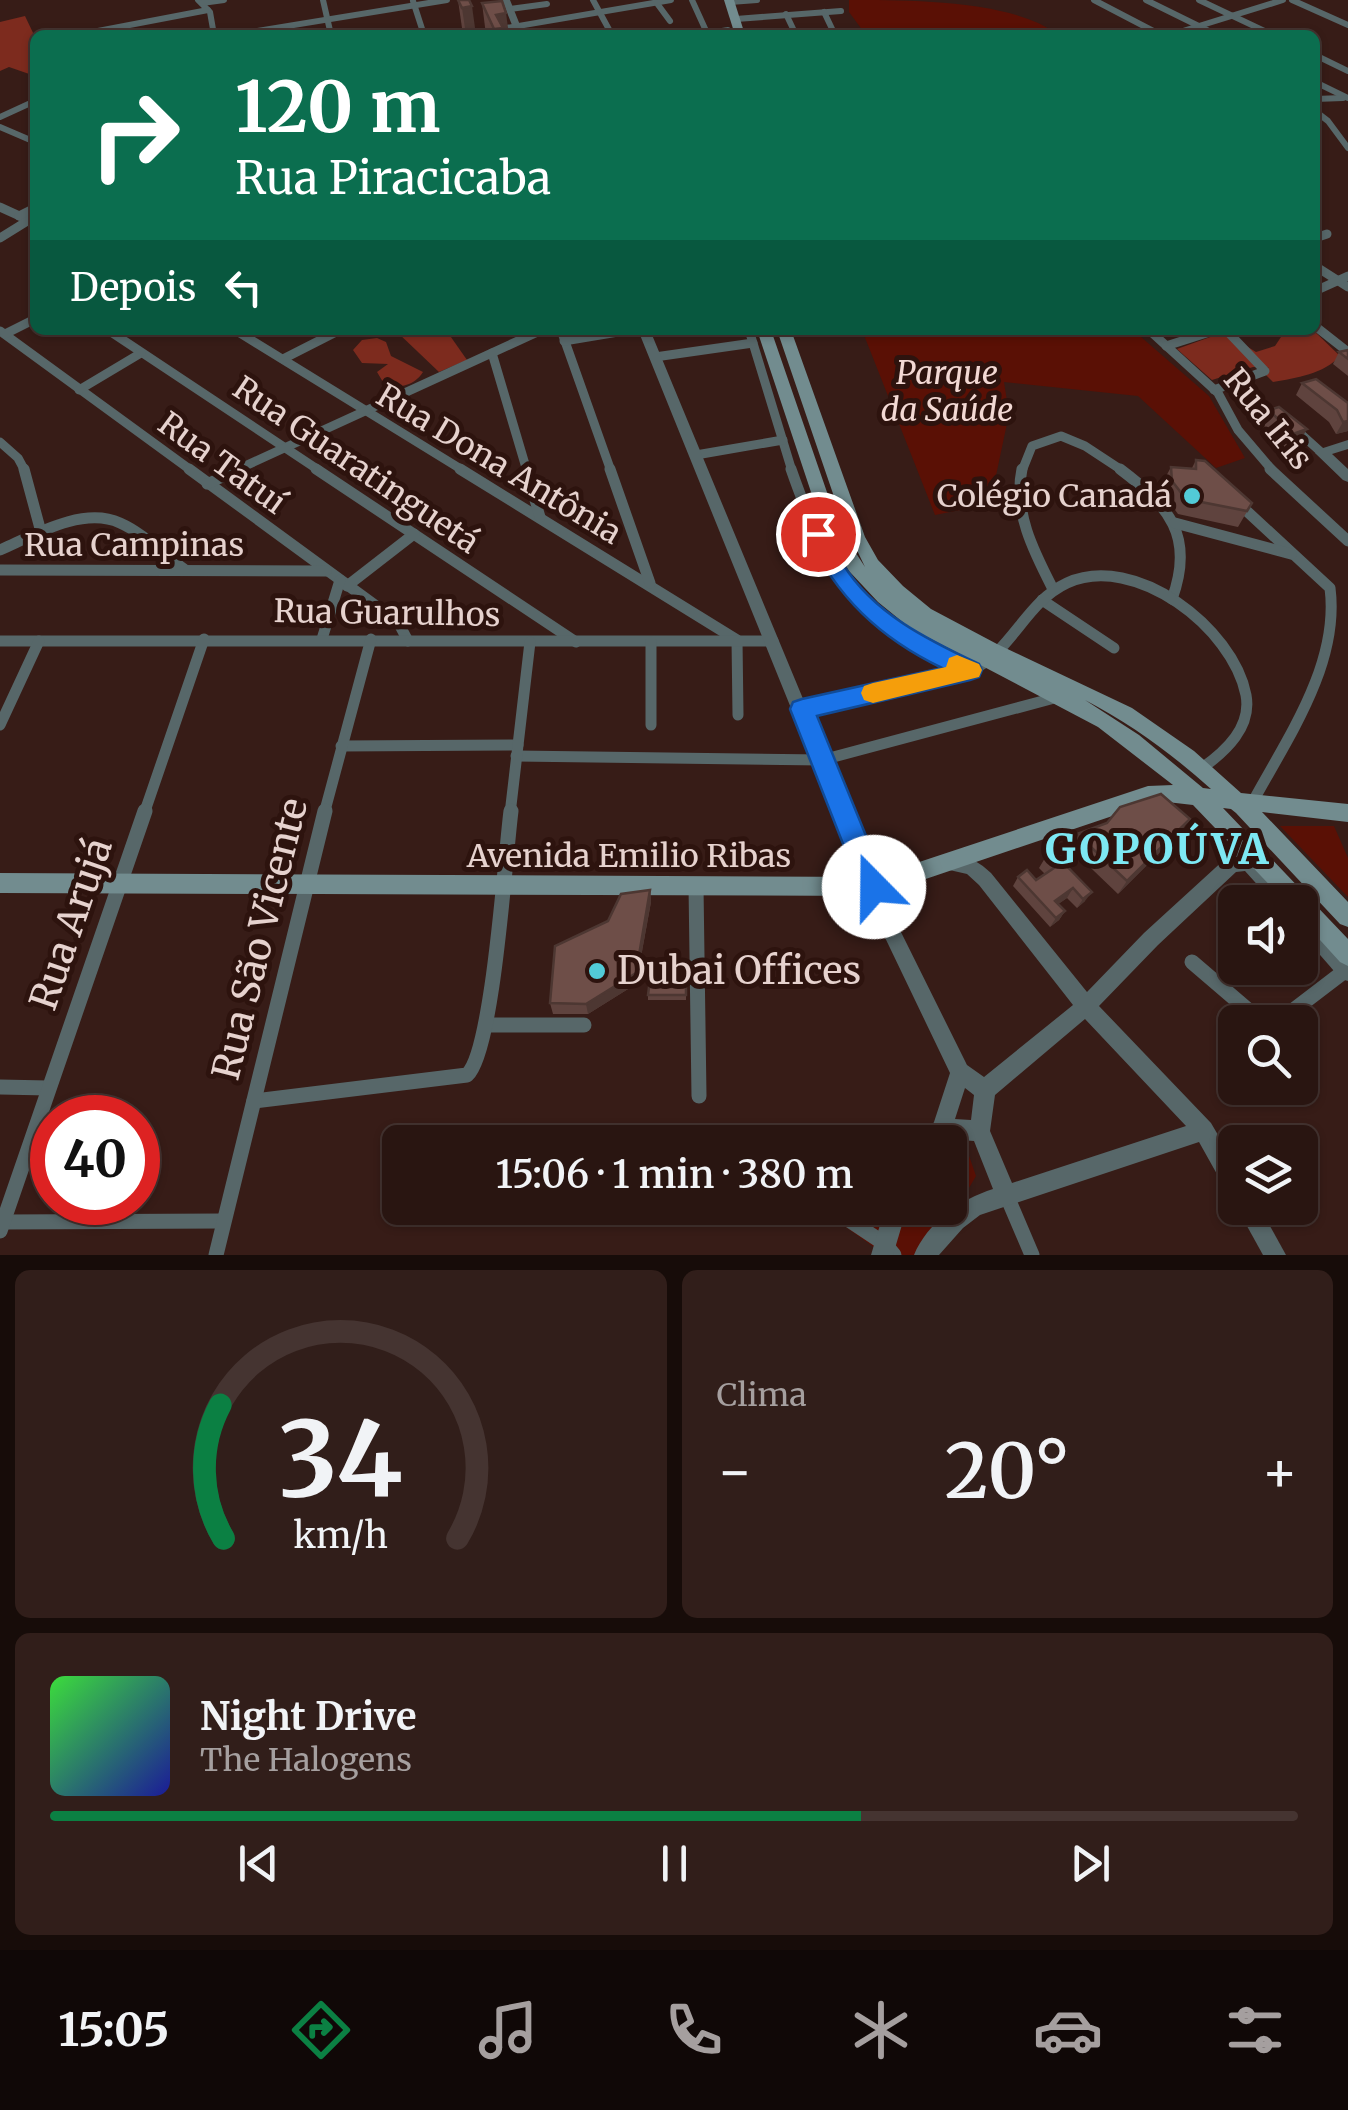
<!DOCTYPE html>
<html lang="pt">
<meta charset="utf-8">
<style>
body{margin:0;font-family:Merriweather,serif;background:#311e1a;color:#f1f3f6;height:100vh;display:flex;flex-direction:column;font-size:38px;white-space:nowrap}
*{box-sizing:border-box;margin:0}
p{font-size:32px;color:#a59f9f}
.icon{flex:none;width:55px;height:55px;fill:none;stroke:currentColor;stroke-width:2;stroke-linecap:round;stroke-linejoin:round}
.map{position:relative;height:1255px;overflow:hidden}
.drawer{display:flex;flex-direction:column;gap:15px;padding:15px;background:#170c09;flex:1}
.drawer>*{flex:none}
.hud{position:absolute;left:30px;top:30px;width:1290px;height:305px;border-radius:15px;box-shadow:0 2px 8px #0004,0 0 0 2px #453431;background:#0b6e4f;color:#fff;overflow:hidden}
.controls{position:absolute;left:1218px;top:885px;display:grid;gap:20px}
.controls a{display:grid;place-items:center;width:100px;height:100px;border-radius:15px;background:#291511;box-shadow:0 2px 8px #0004,0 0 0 2px #453431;font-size:50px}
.speed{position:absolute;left:30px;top:1095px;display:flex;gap:20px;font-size:50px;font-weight:700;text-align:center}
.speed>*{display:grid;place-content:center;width:130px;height:130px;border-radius:50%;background:#291511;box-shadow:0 2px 8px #0004,0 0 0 2px #453431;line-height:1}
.speed .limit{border:15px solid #d22;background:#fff;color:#111}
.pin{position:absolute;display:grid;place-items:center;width:85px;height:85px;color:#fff;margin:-42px;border:5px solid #fff;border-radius:50%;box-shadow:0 2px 10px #0007}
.me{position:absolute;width:110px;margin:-55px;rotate:338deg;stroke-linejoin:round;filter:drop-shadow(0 0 8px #0008)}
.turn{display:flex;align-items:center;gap:35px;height:210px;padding:0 40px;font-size:45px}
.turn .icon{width:130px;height:130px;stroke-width:2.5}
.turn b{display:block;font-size:70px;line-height:85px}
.then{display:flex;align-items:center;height:95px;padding:0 40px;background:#0003;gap:20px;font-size:38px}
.big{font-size:75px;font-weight:600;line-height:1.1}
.drawer .widget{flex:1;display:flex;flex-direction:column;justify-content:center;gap:15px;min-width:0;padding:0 35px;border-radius:15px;background:#311e1a}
.drawer .dial{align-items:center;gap:0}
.dial svg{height:260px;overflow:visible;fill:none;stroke:#453431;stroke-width:7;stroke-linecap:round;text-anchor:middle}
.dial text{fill:#f1f3f6;stroke:none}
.song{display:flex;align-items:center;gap:30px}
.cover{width:120px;height:120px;border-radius:15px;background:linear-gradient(135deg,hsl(120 70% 55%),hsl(240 70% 35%))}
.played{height:10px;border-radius:5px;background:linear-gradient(90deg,#0b8043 65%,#453431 65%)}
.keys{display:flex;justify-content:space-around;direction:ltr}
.heat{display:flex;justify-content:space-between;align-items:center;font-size:55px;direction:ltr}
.drawer .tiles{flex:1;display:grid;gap:15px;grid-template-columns:1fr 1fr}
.widget:last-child{grid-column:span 2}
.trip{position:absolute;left:382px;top:1125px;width:585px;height:100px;border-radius:15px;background:#291511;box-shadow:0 2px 8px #0004,0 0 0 2px #453431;font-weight:600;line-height:100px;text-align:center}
.tabs{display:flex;height:160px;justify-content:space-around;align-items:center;background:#100807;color:#a59f9f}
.tabs .icon{width:70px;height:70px}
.tabs .on{color:#0b8043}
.tabs b{font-size:45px;color:#f1f3f6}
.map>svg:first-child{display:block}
</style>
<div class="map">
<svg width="1348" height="1255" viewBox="0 0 1348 1255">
<rect width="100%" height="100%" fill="#371c17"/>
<g fill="#5a1005">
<path d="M 849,0 C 910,0 1014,0 1058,35 L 866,35 L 849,12 Z"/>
<polygon points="862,330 1133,330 1209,396 1245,458 1216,468 1138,396 1004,382 1009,414 990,504 935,515"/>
<polygon points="1280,826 1334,826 1348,858 1348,897"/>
<polygon points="958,1124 976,1176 953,1215 921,1255 885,1255 819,1208 950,1208 950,1142 888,1142 891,1130"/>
</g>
<g fill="#7d2b1e">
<polygon points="25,16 35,37 35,76 9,67 0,71 0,22"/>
<polygon points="446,330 467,360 439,372 396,331"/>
<path d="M 1233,330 L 1313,330 L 1340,356 C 1324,374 1296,378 1273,382 L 1261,370 L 1269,367 L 1253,367 L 1212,380 L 1177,349 L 1224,332 L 1256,352 L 1275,346 L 1281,337 L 1276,331 L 1249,337 Z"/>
<path d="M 377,338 L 386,342 L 391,356 L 423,372 C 414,386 401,387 386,387 L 377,372 L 388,364 L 362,363 L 353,350 L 362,340 Z"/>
</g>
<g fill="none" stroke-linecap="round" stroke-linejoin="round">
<g stroke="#576769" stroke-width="6">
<polyline points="198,0 210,12 214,35"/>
<polyline points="323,0 331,35"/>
<polyline points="593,0 612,35"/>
<polyline points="692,0 707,33"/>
<polyline points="1094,0 1161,35"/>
<polyline points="1146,0 1217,35"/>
<polyline points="1199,0 1273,35"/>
<polyline points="1292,0 1348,25"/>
<polyline points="413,1 424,35"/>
<polyline points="656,2 670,21"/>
<polyline points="730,2 757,0"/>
<polyline points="202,3 224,0"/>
<polyline points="510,9 547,4"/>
<polyline points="824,12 835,35"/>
<polyline points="786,14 796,35"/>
<polyline points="736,19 841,11"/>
<polyline points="77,35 208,10"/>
<polyline points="233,35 447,0"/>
<polyline points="465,35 671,0"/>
<polyline points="698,35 728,30"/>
<polyline points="1170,35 1283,0"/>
<polyline points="1315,55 1348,71"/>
<polyline points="1315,82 1348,98"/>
<polyline points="1315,99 1343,98"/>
<polyline points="1315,111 1328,121 1348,148"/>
<polyline points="0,117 35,101"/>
<polyline points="0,127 35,142"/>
</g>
<g stroke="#576769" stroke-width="9">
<polyline points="0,207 35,223"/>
<polyline points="19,216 35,208"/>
<polyline points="0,238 29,220"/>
<polyline points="1315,238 1327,234"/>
<polyline points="1315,266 1348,287"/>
<polyline points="1315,291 1348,276"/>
<polyline points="1315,326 1348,352"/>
<polyline points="108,330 320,471"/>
<polyline points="235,330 464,471"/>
<polyline points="561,330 611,471"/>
<polyline points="749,330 792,471"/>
<polyline points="1149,330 1218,393 1238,430 1273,471"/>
<polyline points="0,331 192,471"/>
<polyline points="5,334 35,319"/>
<polyline points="564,341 630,330"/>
<polyline points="1166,346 1216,330"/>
<polyline points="492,353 527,471"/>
<polyline points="655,357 753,343"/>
<polyline points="283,359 340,330"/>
<polyline points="79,390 141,353"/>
<polyline points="1214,390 1265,371 1226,330"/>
<polyline points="1292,426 1322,453"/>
<polyline points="0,442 18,458 25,471"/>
<polyline points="696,455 783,440"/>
<polyline points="234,471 542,330"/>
<polyline points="1022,471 1032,446 1061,436 1085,446 1123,471"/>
</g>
<g stroke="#576769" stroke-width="11">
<polyline points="24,469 41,532"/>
<polyline points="189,469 398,622 408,641"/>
<polyline points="316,469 576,642"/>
<polyline points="460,469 737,640 738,715"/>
<polyline points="526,469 540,517"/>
<polyline points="610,469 650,583"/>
<path d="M 791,469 C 830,581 861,618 969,670"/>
<path d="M 1022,469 C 1013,512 1034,552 1053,589"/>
<path d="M 1120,469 C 1169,506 1195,536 1172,599"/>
<polyline points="1270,469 1348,541"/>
<polyline points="207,484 240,469"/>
<path d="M 1238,503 L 1330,588 C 1340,665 1286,740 1251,805"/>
<polyline points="1175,523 1291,554"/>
<path d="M 0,550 C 34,535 83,506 120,523 C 143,533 163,554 184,569"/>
<polyline points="0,570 326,571"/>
<polyline points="347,586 414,534"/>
<polyline points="1042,600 1114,648"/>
<polyline points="322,639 340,580"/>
<polyline points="0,641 773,641"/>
<polyline points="651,642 651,725"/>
<path d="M 802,709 C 842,700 881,691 921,682 C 937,678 957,677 972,670 C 1012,651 1026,602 1067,583 C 1135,552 1233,628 1246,695 C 1252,727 1226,751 1202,768"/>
<polyline points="0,725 39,641"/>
<polyline points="341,746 518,745"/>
<polyline points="516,756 822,760 1058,697"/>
<polyline points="144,814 204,639"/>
<polyline points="324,814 371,639"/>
<polyline points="510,814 530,642"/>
</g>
<g stroke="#576769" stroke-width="15">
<polyline points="696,886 699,1096"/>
<polyline points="1192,962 1262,1022"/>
<polyline points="1278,1022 1346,970"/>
<polyline points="486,1025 584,1025"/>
<polyline points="0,1087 48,1088"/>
<path d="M 254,1101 L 467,1075 C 493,1052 505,857 511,811"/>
<polyline points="1006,1194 1032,1255"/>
<polyline points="831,1208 885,1244 894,1255"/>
<polyline points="3,1222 223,1221"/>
<polyline points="0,1231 145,811"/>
<polyline points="216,1255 325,811"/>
</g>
<g fill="#576769" fill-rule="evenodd">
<polygon points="502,0 510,0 524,35 516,35"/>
<path d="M 638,330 L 650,330 L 894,918 L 967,1065 L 984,1077 L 1073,1005 L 979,885 L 967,874 L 945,869 L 942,863 L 945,857 C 963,852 978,861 991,873 L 1087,992 L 1144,933 L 1226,858 L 1235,856 L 1237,851 L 1243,849 L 1249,851 L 1290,896 L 1293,902 L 1273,902 L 1245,871 L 1236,872 L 1158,945 L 1099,1006 L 1211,1123 L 1235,1164 L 1235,1195 L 1227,1192 L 1199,1142 L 980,1215 L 963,1228 L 939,1255 L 914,1255 C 927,1223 961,1199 993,1189 L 974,1141 L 947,1139 L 944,1142 L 922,1142 L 934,1122 L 950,1073 L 878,923 ZM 1085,1019 L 1186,1126 L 1012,1183 L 990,1131 L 995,1095 ZM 965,1088 L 974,1095 L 971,1120 L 955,1119 Z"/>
<polygon points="1348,440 1348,449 1332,454 1348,469 1348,482 1343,480 1315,453 1317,450"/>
<polygon points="1300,910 1306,913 1348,958 1348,981 1341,979 1300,932"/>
<polygon points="885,1208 907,1208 893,1255 871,1255"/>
<polygon points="1237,1208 1260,1208 1286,1255 1263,1255"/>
</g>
<g fill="#728c8f" fill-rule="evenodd">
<polygon points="724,0 734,0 745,35 735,35"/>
<path d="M 757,330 L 771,330 L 839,527 L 865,567 L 841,517 L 777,330 L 791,330 L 865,537 L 878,560 L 903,586 L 931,609 L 997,644 L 1132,708 L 1194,751 L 1241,793 L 1348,804 L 1348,822 L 1262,812 L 1348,902 L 1348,927 L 1340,924 L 1236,813 L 1231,809 L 1223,808 L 1348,939 L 1348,966 L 1340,962 L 1300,918 L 1300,902 L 1286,902 L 1193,805 L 1167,802 L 1148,804 L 905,886 L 896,896 L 889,914 L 882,917 L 875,914 L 871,907 L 875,896 L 0,893 L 0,873 L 874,877 L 1148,786 L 1173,785 L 1098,727 L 910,628 L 878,602 L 849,571 L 823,528 ZM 1085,700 C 1131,724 1172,754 1211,789 L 1203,788 L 1139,735 Z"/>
</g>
</g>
<g fill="#5f433e">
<polygon points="458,0 476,35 463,35"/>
<polygon points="482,3 509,35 486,35"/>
<polygon points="1348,350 1348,376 1333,364 1339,352"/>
<polygon points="1302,383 1348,403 1348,431 1336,434 1329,422 1296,395"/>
<polygon points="1279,407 1298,445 1284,449 1260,426 1269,410"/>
<polygon points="1196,460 1252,503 1238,527 1178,514 1165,496 1163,482 1171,467 1192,468"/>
<polygon points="1190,819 1180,832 1118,894 1069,847 1077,834 1107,823"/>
<polygon points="1045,858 1085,901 1077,908 1067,898 1058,904 1065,911 1059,920 1050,927 1013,886 1018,877 1036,880 1045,874 1039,868"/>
<polygon points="650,890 651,902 636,984 588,1014 553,1014 550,1003 608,921"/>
<polygon points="686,987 686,1000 648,1000 648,995"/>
</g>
<g fill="#4d3732">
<polygon points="472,6 476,35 466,35 462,8"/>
<polygon points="506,13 509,35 494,35 494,29 496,15"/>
<polygon points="1348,421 1348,431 1336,434 1343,422"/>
<polygon points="1307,429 1298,445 1284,449 1293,434"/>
<polygon points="1190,819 1180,832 1118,894 1127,881"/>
<polygon points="1073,888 1067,898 1050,910 1055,901"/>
<polygon points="650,890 651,902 636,984 588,1014 586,1004"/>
<polygon points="1092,892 1085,901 1077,908 1083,899"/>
<polygon points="1065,911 1059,920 1050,927 1056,918"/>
</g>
<g fill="#6e4e48" stroke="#4d3732" stroke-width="2.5">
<polygon points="458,0 469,0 472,6 462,8"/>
<polygon points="502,1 506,13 496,15 503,28 494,29 482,3"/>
<polygon points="1348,350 1348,359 1339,352"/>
<polygon points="1316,379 1348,403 1348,421 1343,422 1337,410 1302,383"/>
<polygon points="1279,407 1307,429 1293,434 1269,410"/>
<polygon points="1196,460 1205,461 1252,503 1247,511 1186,499 1172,481 1171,467 1196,469"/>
<polygon points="1161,794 1190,819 1127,881 1077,834 1107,823 1120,807"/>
<polygon points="1053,852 1092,892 1083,899 1073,888 1055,901 1065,911 1056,918 1018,877 1027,870 1036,880 1054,868 1045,858"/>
<polygon points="650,890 636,973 586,1004 550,1003 555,946 608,921 621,894"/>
<polygon points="649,987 686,987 686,995 648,995"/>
</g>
<path fill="#1a73e8" stroke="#114b97" stroke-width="2.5" d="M 818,527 L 825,529 C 831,540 836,553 843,564 C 873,613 928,640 979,664 L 982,670 L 979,677 L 970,680 L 817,716 L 887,887 L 883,896 L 874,900 L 864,896 L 860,887 L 790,709 L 793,702 L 802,699 L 942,668 C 880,638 836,597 807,534 Z"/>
<polygon fill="#f59e0b" points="957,655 979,664 982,670 979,677 873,703 864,700 861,693 864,686 873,683 946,667 949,658"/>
<g fill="#52cbd7" stroke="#2d130e" stroke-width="4">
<circle cx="1192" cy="496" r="10"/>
<circle cx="597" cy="971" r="10"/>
</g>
<g text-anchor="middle" stroke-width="10" stroke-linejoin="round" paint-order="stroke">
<g font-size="32" font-style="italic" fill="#f3d9d4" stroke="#2d130e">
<text x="947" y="384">Parque<tspan x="947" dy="37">da Saúde</tspan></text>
</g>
<g font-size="32" fill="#e6d2ce" stroke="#2d130e">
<text transform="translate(1268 419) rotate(51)" y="11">Rua Iris</text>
<text transform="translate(222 463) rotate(36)" y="11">Rua Tatuí</text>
<text transform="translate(499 464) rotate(31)" y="11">Rua Dona Antônia</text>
<text transform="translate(356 465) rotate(34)" y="11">Rua Guaratinguetá</text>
<text x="134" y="556">Rua Campinas</text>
<text transform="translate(387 613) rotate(1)" y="11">Rua Guarulhos</text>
<text x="629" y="867">Avenida Emilio Ribas</text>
</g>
<g font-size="32" fill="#e6d2ce" stroke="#2d130e" text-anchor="end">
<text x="1172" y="507">Colégio Canadá</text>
</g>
<g font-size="38" fill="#e6d2ce" stroke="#2d130e">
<text transform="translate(71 924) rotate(-71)" y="13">Rua Arujá</text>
<text transform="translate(260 939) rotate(-76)" y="13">Rua São Vicente</text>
</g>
<g font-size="38" fill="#e6d2ce" stroke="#2d130e" text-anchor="start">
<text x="617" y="984">Dubai Offices</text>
</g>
<g font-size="42" font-weight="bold" letter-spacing="2.5" fill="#7de8f3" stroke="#2d130e">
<text x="1158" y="864">GOPOÚVA</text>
</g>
</g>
</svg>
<div class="controls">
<a><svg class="icon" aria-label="sound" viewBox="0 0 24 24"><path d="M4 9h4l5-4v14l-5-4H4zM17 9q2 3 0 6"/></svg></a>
<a><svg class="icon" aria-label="search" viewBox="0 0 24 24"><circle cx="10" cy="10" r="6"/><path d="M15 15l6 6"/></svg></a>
<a><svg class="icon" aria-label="layers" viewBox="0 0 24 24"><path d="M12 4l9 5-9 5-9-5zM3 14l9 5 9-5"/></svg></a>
</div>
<div class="speed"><div class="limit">40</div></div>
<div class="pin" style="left:818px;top:534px;background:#d93025"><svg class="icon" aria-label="arrive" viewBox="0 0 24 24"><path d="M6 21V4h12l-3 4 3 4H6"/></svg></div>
<svg class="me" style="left:874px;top:887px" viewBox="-20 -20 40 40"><circle r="19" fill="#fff"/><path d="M0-13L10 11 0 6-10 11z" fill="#1a73e8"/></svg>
<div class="trip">15:06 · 1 min · 380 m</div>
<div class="hud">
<div class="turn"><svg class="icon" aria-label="right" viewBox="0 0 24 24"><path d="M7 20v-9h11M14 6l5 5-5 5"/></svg><div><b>120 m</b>Rua Piracicaba</div></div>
<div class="then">Depois<svg class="icon" aria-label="left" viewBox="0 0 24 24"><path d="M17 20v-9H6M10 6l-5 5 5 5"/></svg></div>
</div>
</div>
<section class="drawer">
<div class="tiles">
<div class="widget dial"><svg viewBox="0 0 100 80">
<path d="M14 69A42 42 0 1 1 86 69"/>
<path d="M14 69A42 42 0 0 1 13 28" stroke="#0b8043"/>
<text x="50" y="56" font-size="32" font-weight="700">34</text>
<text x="50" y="72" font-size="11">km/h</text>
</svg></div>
<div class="widget"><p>Clima</p>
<div class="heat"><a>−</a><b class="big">20°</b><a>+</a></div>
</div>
<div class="widget">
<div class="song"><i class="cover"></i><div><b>Night Drive</b><p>The Halogens</p></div></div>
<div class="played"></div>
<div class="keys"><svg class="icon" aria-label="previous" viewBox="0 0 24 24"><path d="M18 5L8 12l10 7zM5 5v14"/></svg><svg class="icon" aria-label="pause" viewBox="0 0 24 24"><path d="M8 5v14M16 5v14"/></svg><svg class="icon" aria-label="next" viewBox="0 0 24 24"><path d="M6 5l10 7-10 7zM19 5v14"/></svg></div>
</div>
</div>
</section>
<nav class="tabs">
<b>15:05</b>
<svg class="icon on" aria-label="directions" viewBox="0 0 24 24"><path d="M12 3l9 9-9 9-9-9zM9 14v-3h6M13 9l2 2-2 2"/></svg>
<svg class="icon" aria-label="music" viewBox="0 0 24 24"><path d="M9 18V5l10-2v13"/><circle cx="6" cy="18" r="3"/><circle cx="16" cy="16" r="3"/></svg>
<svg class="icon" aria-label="phone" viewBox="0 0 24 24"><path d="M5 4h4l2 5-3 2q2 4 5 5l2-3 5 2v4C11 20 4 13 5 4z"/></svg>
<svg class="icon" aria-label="climate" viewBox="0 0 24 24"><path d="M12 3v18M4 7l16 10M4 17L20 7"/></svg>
<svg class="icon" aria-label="car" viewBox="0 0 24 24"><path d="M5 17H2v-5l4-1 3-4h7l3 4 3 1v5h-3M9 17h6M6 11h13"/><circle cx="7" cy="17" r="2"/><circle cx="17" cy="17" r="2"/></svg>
<svg class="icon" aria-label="filters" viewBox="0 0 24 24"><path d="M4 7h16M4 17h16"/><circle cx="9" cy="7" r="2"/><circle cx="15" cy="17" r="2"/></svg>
</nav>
